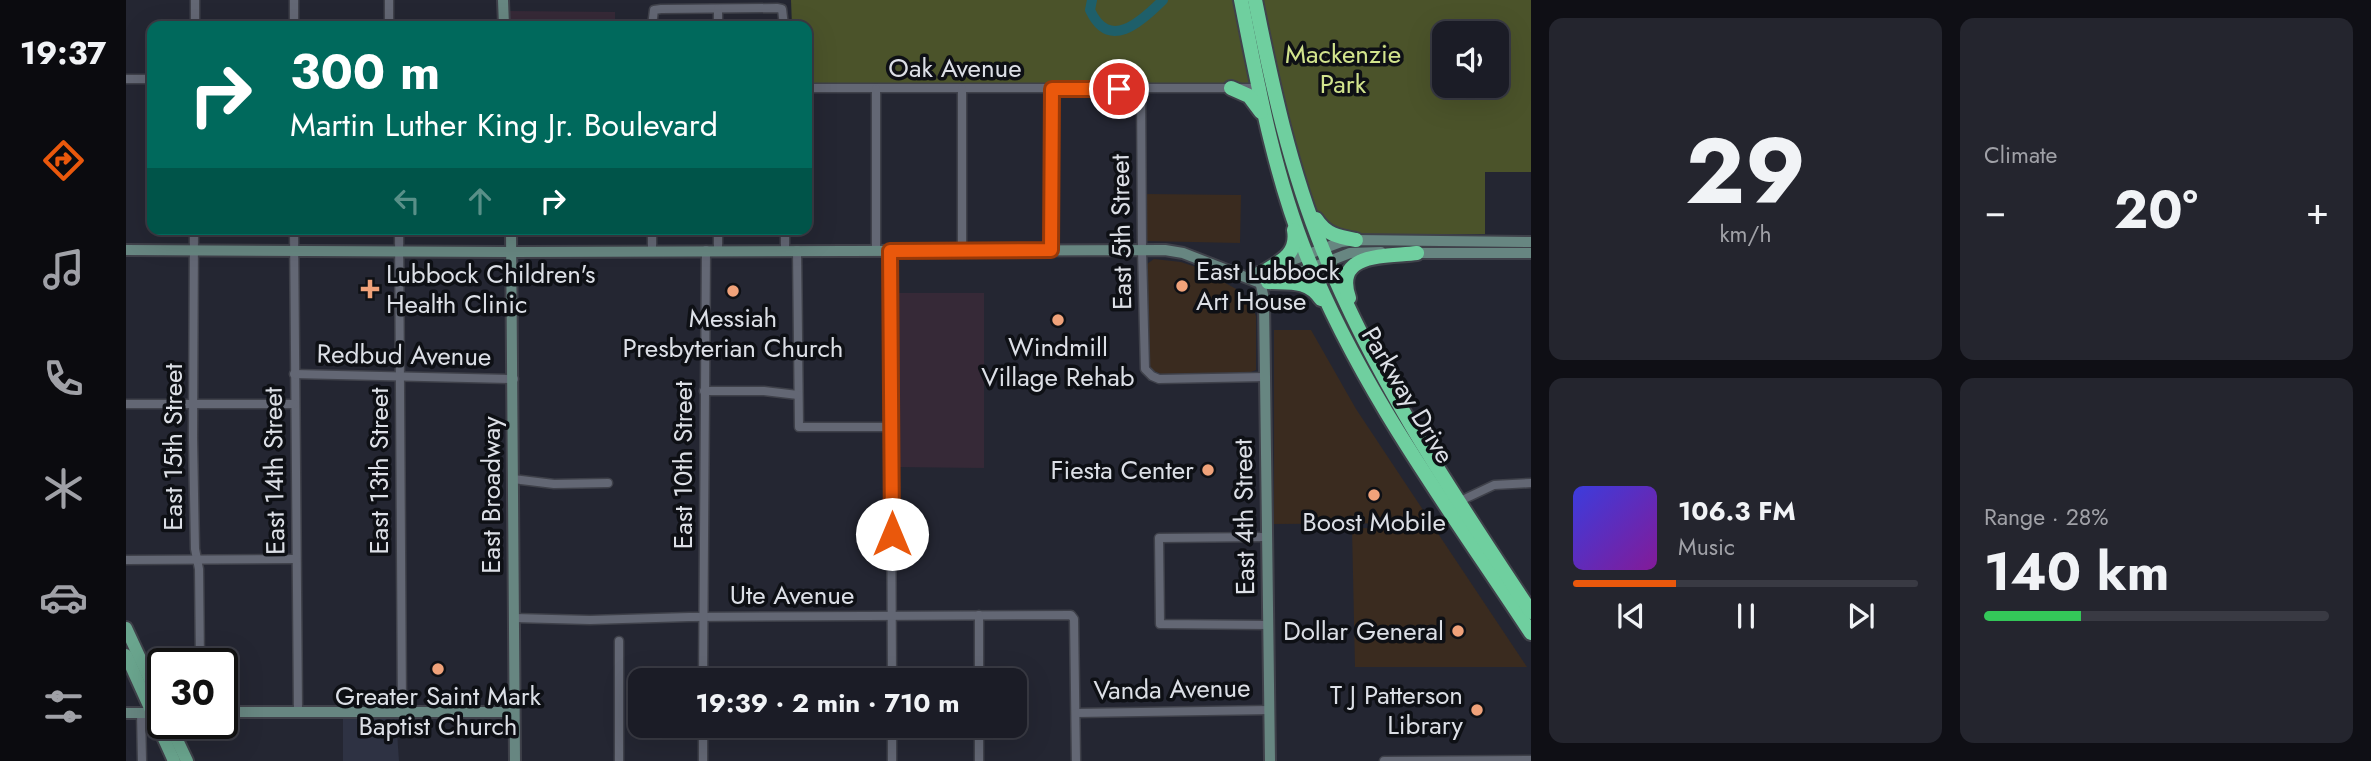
<!DOCTYPE html>
<meta charset="utf-8">
<style>
body{margin:0;font-family:Jost,sans-serif;background:#24252e;color:#f1f3f6;height:100vh;display:flex;flex-direction:column;font-size:26px;white-space:nowrap}
*{box-sizing:border-box;margin:0}
p{font-size:23px;color:#a0a1a7}
.icon{flex:none;width:38px;height:38px;fill:none;stroke:currentColor;stroke-width:2;stroke-linecap:round;stroke-linejoin:round}
.map{position:relative;flex:1;overflow:hidden}
.sheet{display:flex;flex-direction:column;gap:18px;padding:18px;background:#0f0f15;width:840px}
.sheet>*{flex:none}
.hud{position:absolute;left:21px;top:21px;width:665px;height:214px;border-radius:14px;box-shadow:0 7px 28px #0002,0 0 0 2px #393a43;background:#00695c;color:#fff;overflow:hidden}
.tools{position:absolute;left:1306px;top:21px;display:grid;gap:14px}
.tools a{display:grid;place-items:center;width:77px;height:77px;border-radius:14px;background:#1b1c26;box-shadow:0 7px 28px #0002,0 0 0 2px #393a43;font-size:35px}
.speed{position:absolute;left:21px;top:648px;display:flex;gap:14px;font-size:35px;font-weight:700;text-align:center}
.speed>*{display:grid;place-content:center;width:91px;height:91px;border-radius:50%;background:#1b1c26;box-shadow:0 7px 28px #0002,0 0 0 2px #393a43;line-height:1}
.speed .limit{border:4px solid #111;border-radius:10px;background:#fff;color:#111}
.pin{position:absolute;display:grid;place-items:center;width:60px;height:60px;color:#fff;margin:-30px;border:4px solid #fff;border-radius:50%;box-shadow:0 2px 7px #0007}
.me{position:absolute;width:77px;margin:-38px;rotate:0deg;stroke-linejoin:round;filter:drop-shadow(0 0 5px #0008)}
.turn{display:flex;align-items:center;gap:24px;height:147px;padding:0 28px;font-size:32px}
.turn .icon{width:91px;height:91px;stroke-width:2.5}
.turn b{display:block;font-size:49px;line-height:60px}
.lanes{display:flex;align-items:center;height:66px;padding:0 28px;background:#0003;justify-content:center;gap:35px;direction:ltr}
.lanes .off{opacity:.35}
.big{font-size:52px;font-weight:700;line-height:1.1}
.sheet .card{flex:1;display:flex;flex-direction:column;justify-content:center;gap:10px;min-width:0;padding:0 24px;border-radius:14px;background:#24252e}
.sheet .dial{align-items:center;gap:0}
.dial b{font-size:91px;line-height:1}
.song{display:flex;align-items:center;gap:21px}
.cover{width:84px;height:84px;border-radius:10px;background:linear-gradient(135deg,hsl(240 70% 55%),hsl(290 70% 35%))}
.played{height:7px;border-radius:4px;background:linear-gradient(90deg,#ea580c 30%,#393a43 30%)}
.keys{display:flex;justify-content:space-around;direction:ltr}
.heat{display:flex;justify-content:space-between;align-items:center;font-size:38px;direction:ltr}
.charge{height:10px;border-radius:5px;background:linear-gradient(90deg,#34c759 28%,#393a43 0)}
.sheet .tiles{flex:1;display:grid;gap:18px;grid-template-columns:repeat(2,1fr)}
.trip{position:absolute;left:502px;top:668px;width:399px;height:70px;border-radius:14px;background:#1b1c26;box-shadow:0 7px 28px #0002,0 0 0 2px #393a43;font-weight:700;line-height:70px;text-align:center}
main{display:flex;flex:1;min-height:0}
.tab-bar{display:flex;flex-direction:column;width:126px;justify-content:space-around;align-items:center;background:#0b0b0f;color:#a0a1a7}
.tab-bar .icon{width:49px;height:49px}
.tab-bar .current{color:#ea580c}
.tab-bar b{font-size:32px;color:#f1f3f6}
.map>svg:first-child{display:block}
</style>
<main>
<nav class="tab-bar">
<b>19:37</b>
<svg class="icon current" aria-label="directions" viewBox="0 0 24 24"><path d="M12 3l9 9-9 9-9-9zM9 14v-3h6M13 9l2 2-2 2"/></svg>
<svg class="icon" aria-label="music" viewBox="0 0 24 24"><path d="M9 18V5l10-2v13"/><circle cx="6" cy="18" r="3"/><circle cx="16" cy="16" r="3"/></svg>
<svg class="icon" aria-label="phone" viewBox="0 0 24 24"><path d="M5 4h4l2 5-3 2q2 4 5 5l2-3 5 2v4C11 20 4 13 5 4z"/></svg>
<svg class="icon" aria-label="climate" viewBox="0 0 24 24"><path d="M12 3v18M4 7l16 10M4 17L20 7"/></svg>
<svg class="icon" aria-label="car" viewBox="0 0 24 24"><path d="M5 17H2v-5l4-1 3-4h7l3 4 3 1v5h-3M9 17h6M6 11h13"/><circle cx="7" cy="17" r="2"/><circle cx="17" cy="17" r="2"/></svg>
<svg class="icon" aria-label="filters" viewBox="0 0 24 24"><path d="M4 7h16M4 17h16"/><circle cx="9" cy="7" r="2"/><circle cx="15" cy="17" r="2"/></svg>
</nav>
<div class="map">
<svg width="1405" height="761" viewBox="0 0 1405 761">
<rect width="100%" height="100%" fill="#242632"/>
<g fill="#3a2b1f">
<polygon points="1019,194 1115,195 1114,243 1018,241"/>
<polygon points="1028,259 1055,262 1070,267 1112,290 1123,299 1130,316 1130,370 1122,373 1035,374 1026,370 1022,361 1021,264"/>
<polygon points="1148,330 1185,330 1230,409 1305,522 1303,523 1148,524"/>
<polygon points="1226,528 1309,529 1401,667 1229,667"/>
</g>
<g fill="#362937">
<polygon points="383,11 489,12 489,26 384,26"/>
<polygon points="770,293 858,293 858,468 770,467"/>
</g>
<polygon fill="#2e3243" points="217,717 270,718 273,761 217,761"/>
<path fill="#4b532a" fill-rule="evenodd" d="M 665,0 L 1405,0 L 1405,172 L 1359,172 L 1359,234 L 1223,235 L 1198,226 L 1186,202 L 1151,84 L 681,83 L 681,26 L 666,26 ZM 1318,33 L 1370,33 L 1370,86 L 1318,86 Z"/>
<g fill="none" stroke-linecap="round" stroke-linejoin="round">
<path stroke="#1e5f6a" stroke-width="10" d="M 966,0 L 964,10 C 983,51 1014,23 1037,0"/>
<g stroke="#3f414a" stroke-width="11">
<g id="street">
<polyline points="69,26 69,0"/>
<polyline points="168,26 168,0"/>
<polyline points="263,26 263,0"/>
<polyline points="526,26 528,10 535,9 651,8 656,9 658,26"/>
<polyline points="592,26 592,9"/>
<polyline points="0,79 26,79"/>
<polyline points="681,88 1136,88"/>
<polyline points="1015,89 1016,250 1019,369 1026,376 1033,379 1139,377"/>
<polyline points="68,229 67,438 69,549 73,569 74,663"/>
<polyline points="168,229 172,712"/>
<polyline points="273,229 276,712"/>
<polyline points="526,229 526,250"/>
<polyline points="659,229 659,250"/>
<polyline points="592,250 592,229"/>
<polyline points="671,250 673,427 765,427"/>
<polyline points="836,250 836,89"/>
<polyline points="925,250 926,89"/>
<polyline points="750,251 750,89"/>
<polyline points="764,251 766,681"/>
<polyline points="168,374 388,379"/>
<polyline points="578,391 638,391 672,395"/>
<polyline points="0,404 168,404"/>
<polyline points="387,479 428,484 482,483"/>
<polyline points="1332,502 1368,485 1405,483"/>
<polyline points="1140,537 1033,538 1034,624 1142,625"/>
<polyline points="0,560 170,559"/>
<polyline points="388,618 464,620 563,617 945,615 948,619 950,761"/>
<polyline points="577,681 580,250"/>
<polyline points="853,681 853,615"/>
<polyline points="15,713 16,761"/>
<polyline points="950,713 1144,710"/>
<polyline points="577,726 577,761"/>
<polyline points="493,761 493,641"/>
<polyline points="766,761 766,726"/>
<polyline points="853,761 853,726"/>
<polyline points="1258,761 1405,760"/>
</g>
</g>
<g stroke="#3f414a" stroke-width="14">
<g id="secondary">
<polyline points="377,0 378,26"/>
<polyline points="385,229 389,761"/>
<polyline points="0,250 386,252 1039,250 1057,253 1132,282 1151,281 1224,253 1255,252"/>
<polyline points="1285,253 1405,253"/>
<polyline points="1153,265 1215,242 1230,240 1405,242"/>
<polyline points="1132,272 1138,299 1144,761"/>
<polyline points="96,712 388,712"/>
<polyline points="0,713 34,713"/>
</g>
</g>
<g stroke="#3f414a" stroke-width="16">
<g id="primary">
<polyline points="0,628 37,708"/>
<polyline points="0,655 48,761"/>
<polyline points="43,723 61,761"/>
</g>
</g>
<g stroke="#3f414a" stroke-width="18">
<g id="highway">
<path d="M 1115,0 C 1132,86 1148,174 1181,256 C 1236,393 1325,511 1405,633"/>
<path d="M 1129,0 C 1146,85 1164,169 1197,250 C 1250,381 1327,494 1405,612"/>
<polyline points="1105,88 1123,96 1135,112"/>
<path d="M 1190,219 C 1200,235 1213,237 1230,240"/>
<path d="M 1139,271 C 1156,261 1172,253 1168,230"/>
<path d="M 1142,282 C 1163,283 1182,279 1195,299"/>
<path d="M 1223,298 C 1207,251 1262,257 1291,253"/>
</g>
</g>
<use href="#street" stroke="#636774" stroke-width="8"/>
<use href="#secondary" stroke="#678681" stroke-width="10"/>
<use href="#primary" stroke="#6aa58e" stroke-width="12"/>
<use href="#highway" stroke="#6fcf9f" stroke-width="14"/>
</g>
<g fill="none" stroke-linecap="round" stroke-linejoin="round">
<g stroke="#983908" stroke-width="18">
<polyline id="route" points="766,534 764,251 925,250 926,89 993,89"/>
</g>
<use href="#route" stroke="#ea580c" stroke-width="12"/>
</g>
<g fill="#f0a27a" stroke="#0e1015" stroke-width="2.5">
<circle cx="1056" cy="286" r="7"/>
<path d="M240.5 278.5h7v7h7v7h-7v7h-7v-7h-7v-7h7z"/>
<circle cx="607" cy="291" r="7"/>
<circle cx="932" cy="320" r="7"/>
<circle cx="1082" cy="470" r="7"/>
<circle cx="1248" cy="495" r="7"/>
<circle cx="1332" cy="631" r="7"/>
<circle cx="312" cy="669" r="7"/>
<circle cx="1351" cy="710" r="7"/>
</g>
<g text-anchor="middle" stroke-width="7" stroke-linejoin="round" paint-order="stroke">
<g font-size="26" fill="#d2e48d" stroke="#0e1015">
<text x="1217" y="63">Mackenzie<tspan x="1217" dy="30">Park</tspan></text>
</g>
<g font-size="26" fill="#dcdfe6" stroke="#0e1015">
<text x="829" y="77">Oak Avenue</text>
<text transform="translate(995 232) rotate(-91)" y="9">East 5th Street</text>
<text transform="translate(278 355) rotate(1)" y="9">Redbud Avenue</text>
<text transform="translate(1282 395) rotate(59)" y="9">Parkway Drive</text>
<text transform="translate(47 447) rotate(-90)" y="9">East 15th Street</text>
<text transform="translate(557 465) rotate(-90)" y="9">East 10th Street</text>
<text transform="translate(148 471) rotate(-91)" y="9">East 14th Street</text>
<text transform="translate(253 471) rotate(-90)" y="9">East 13th Street</text>
<text transform="translate(365 495) rotate(-90)" y="9">East Broadway</text>
<text transform="translate(1118 517) rotate(-91)" y="9">East 4th Street</text>
<text x="666" y="604">Ute Avenue</text>
<text transform="translate(1046 689) rotate(-1)" y="9">Vanda Avenue</text>
</g>
<g font-size="26" fill="#dcdfe6" stroke="#0e1015">
<text x="1070" y="280" text-anchor="start">East Lubbock<tspan x="1070" dy="30">Art House</tspan></text>
<text x="260" y="283" text-anchor="start">Lubbock Children's<tspan x="260" dy="30">Health Clinic</tspan></text>
<text x="607" y="327">Messiah<tspan x="607" dy="30">Presbyterian Church</tspan></text>
<text x="932" y="356">Windmill<tspan x="932" dy="30">Village Rehab</tspan></text>
<text x="1068" y="479" text-anchor="end">Fiesta Center</text>
<text x="1248" y="531">Boost Mobile</text>
<text x="1318" y="640" text-anchor="end">Dollar General</text>
<text x="1337" y="704" text-anchor="end">T J Patterson<tspan x="1337" dy="30">Library</tspan></text>
<text x="312" y="705">Greater Saint Mark<tspan x="312" dy="30">Baptist Church</tspan></text>
</g>
</g>
</svg>
<div class="tools">
<a><svg class="icon" aria-label="sound" viewBox="0 0 24 24"><path d="M4 9h4l5-4v14l-5-4H4zM17 9q2 3 0 6"/></svg></a>
</div>
<div class="speed"><div class="limit">30</div></div>
<div class="pin" style="left:993px;top:89px;background:#d93025"><svg class="icon" aria-label="arrive" viewBox="0 0 24 24"><path d="M6 21V4h12l-3 4 3 4H6"/></svg></div>
<svg class="me" style="left:766px;top:534px" viewBox="-20 -20 40 40"><circle r="19" fill="#fff"/><path d="M0-13L10 11 0 6-10 11z" fill="#ea580c"/></svg>
<div class="trip">19:39 · 2 min · 710 m</div>
<div class="hud">
<div class="turn"><svg class="icon" aria-label="right" viewBox="0 0 24 24"><path d="M7 20v-9h11M14 6l5 5-5 5"/></svg><div><b>300 m</b>Martin Luther King Jr. Boulevard</div></div>
<div class="lanes"><svg class="icon off" aria-label="left" viewBox="0 0 24 24"><path d="M17 20v-9H6M10 6l-5 5 5 5"/></svg><svg class="icon off" aria-label="ahead" viewBox="0 0 24 24"><path d="M12 20V5M6 11l6-6 6 6"/></svg><svg class="icon" aria-label="right" viewBox="0 0 24 24"><path d="M7 20v-9h11M14 6l5 5-5 5"/></svg></div>
</div>
</div>
<section class="sheet">
<div class="tiles">
<div class="card dial"><b>29</b><p>km/h</p></div>
<div class="card"><p>Climate</p>
<div class="heat"><a>−</a><b class="big">20°</b><a>+</a></div>
</div>
<div class="card">
<div class="song"><i class="cover"></i><div><b>106.3 FM</b><p>Music</p></div></div>
<div class="played"></div>
<div class="keys"><svg class="icon" aria-label="previous" viewBox="0 0 24 24"><path d="M18 5L8 12l10 7zM5 5v14"/></svg><svg class="icon" aria-label="pause" viewBox="0 0 24 24"><path d="M8 5v14M16 5v14"/></svg><svg class="icon" aria-label="next" viewBox="0 0 24 24"><path d="M6 5l10 7-10 7zM19 5v14"/></svg></div>
</div>
<div class="card"><p>Range · 28%</p><b class="big">140 km</b><div class="charge"></div></div>
</div>
</section>
</main>
